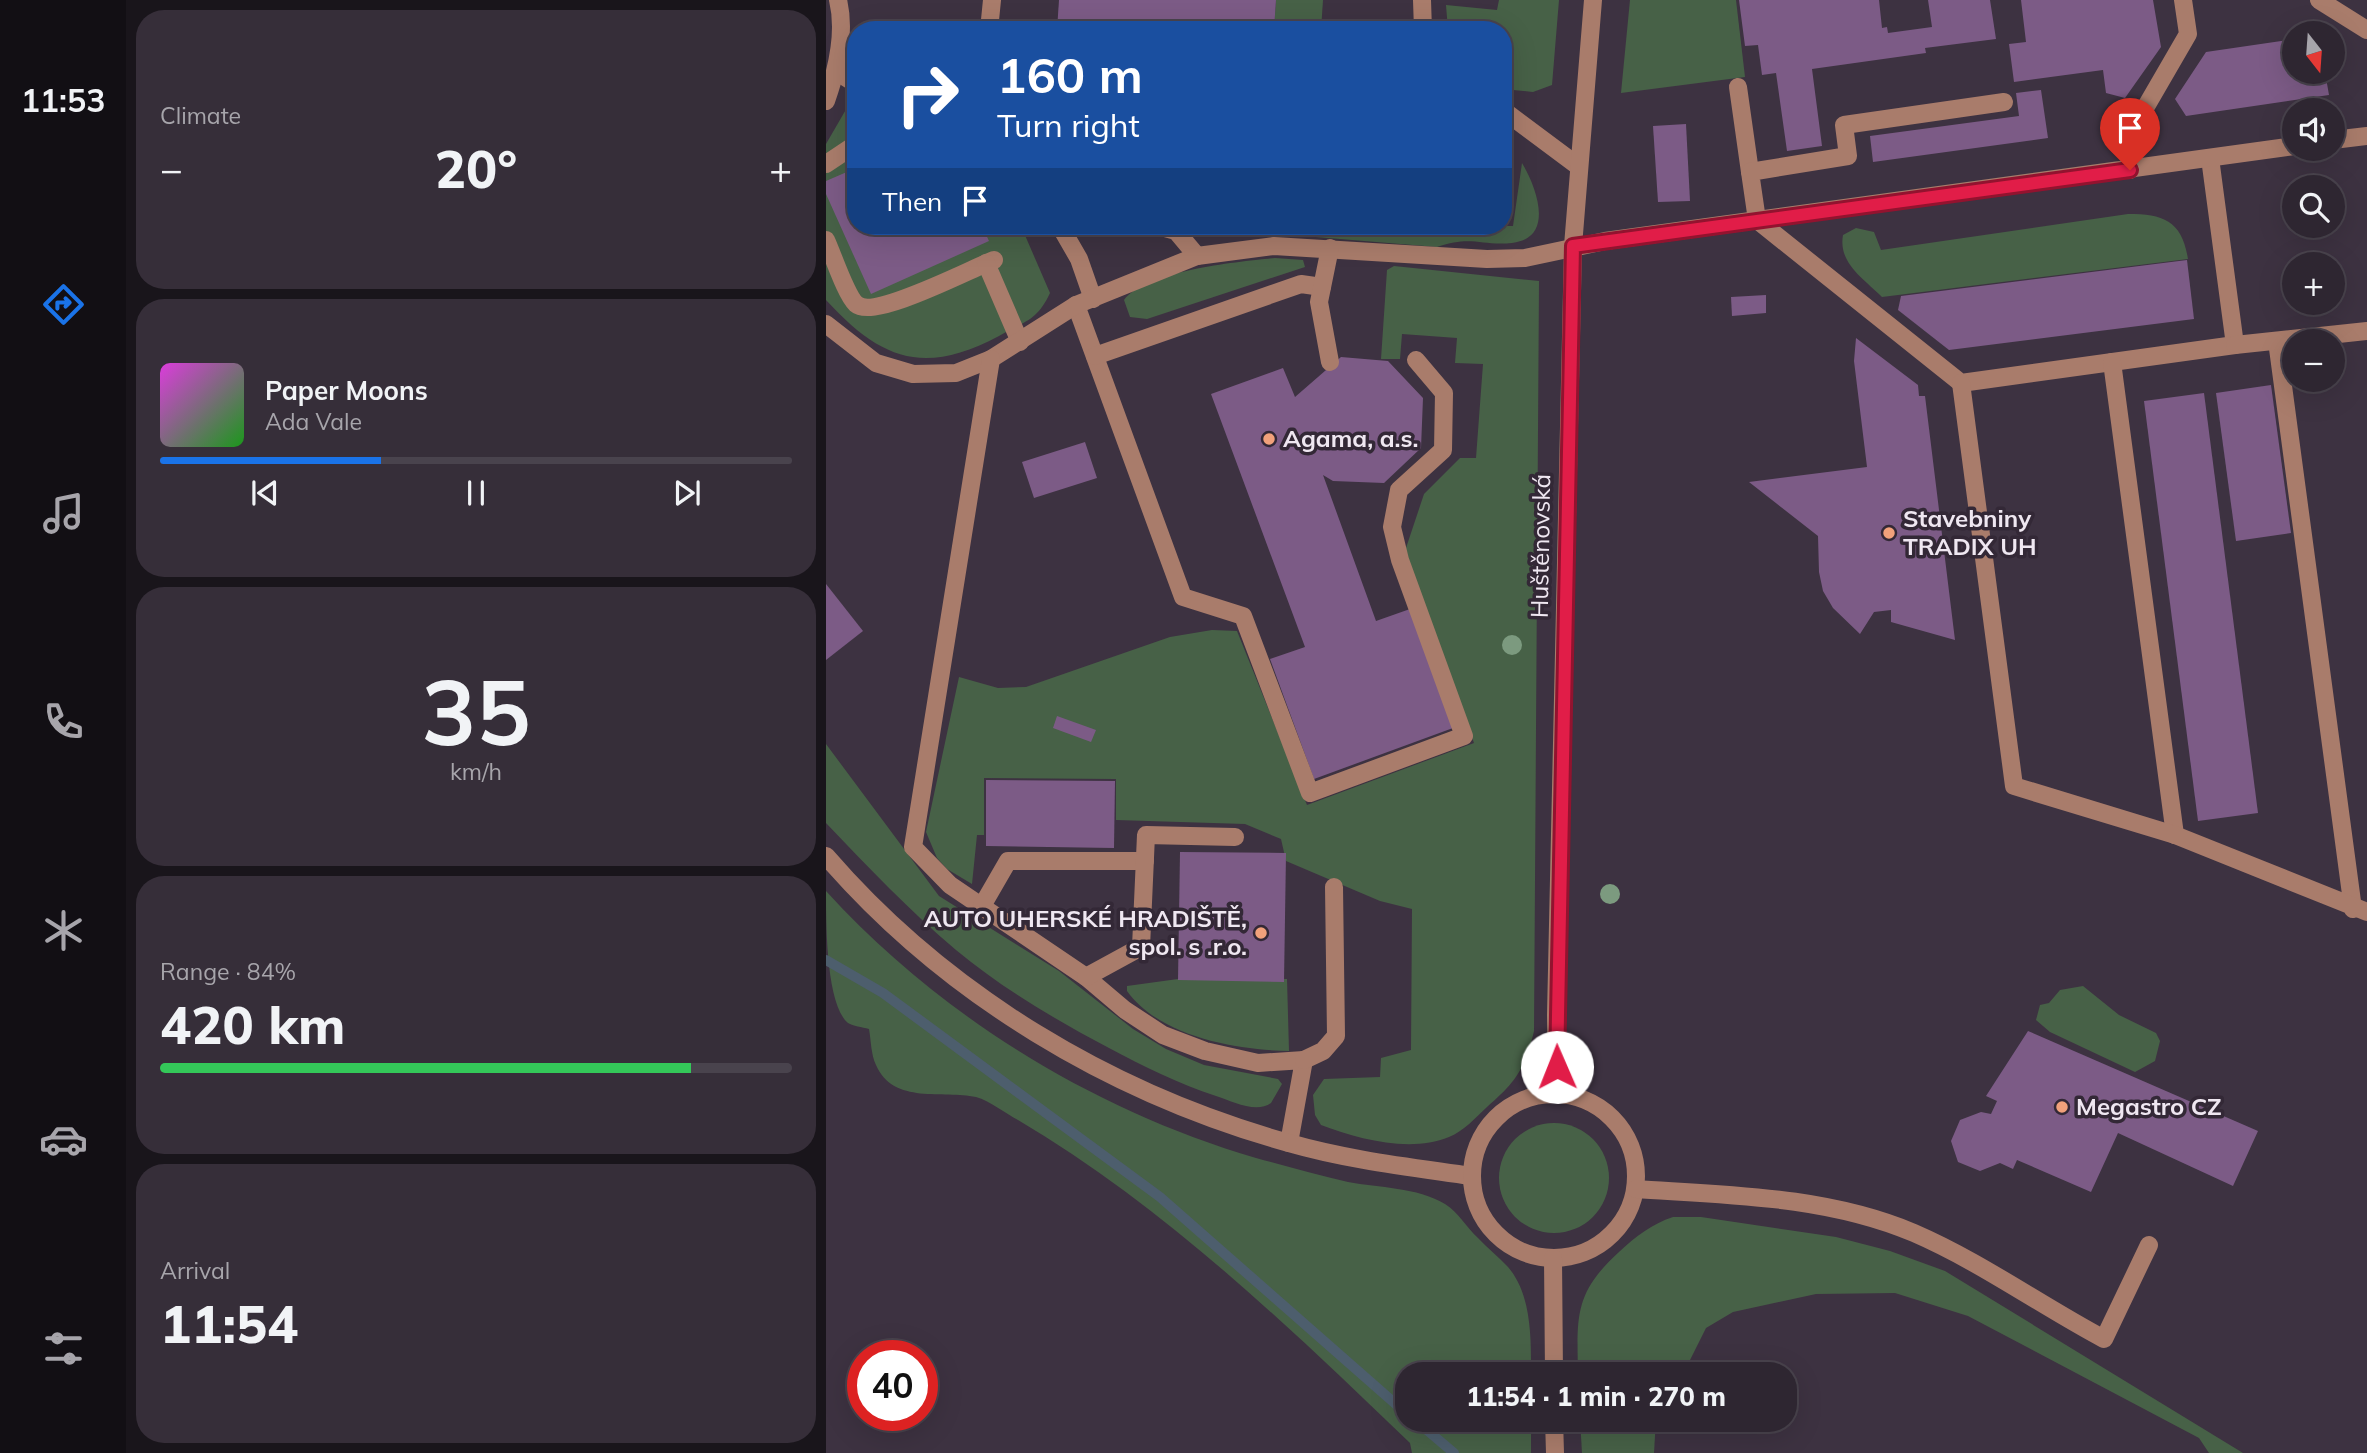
<!DOCTYPE html>
<meta charset="utf-8">
<style>
body{margin:0;font-family:Mulish,sans-serif;background:#362e39;color:#f1f3f6;height:100vh;display:flex;flex-direction:column;font-size:26px;white-space:nowrap}
*{box-sizing:border-box;margin:0}
p{font-size:23px;color:#a7a5ab}
.icon{flex:none;width:38px;height:38px;fill:none;stroke:currentColor;stroke-width:2;stroke-linecap:round;stroke-linejoin:round}
.map{position:relative;flex:1;overflow:hidden}
.side{display:flex;flex-direction:column;gap:10px;padding:10px;background:#19151b;width:700px}
.side>*{flex:none}
.top-card{position:absolute;left:21px;top:21px;width:665px;height:214px;border-radius:28px;box-shadow:0 7px 28px #0002,0 0 0 2px #49434d;background:#1a4fa0;color:#fff;overflow:hidden}
.needle{width:46px;rotate:163deg}
.fabs{position:absolute;left:1456px;top:21px;display:grid;gap:14px}
.fabs a{display:grid;place-items:center;width:63px;height:63px;border-radius:50%;background:#2e2631;box-shadow:0 7px 28px #0002,0 0 0 2px #49434d;font-size:35px}
.speed{position:absolute;left:21px;top:1340px;display:flex;gap:14px;font-size:35px;font-weight:700;text-align:center}
.speed>*{display:grid;place-content:center;width:91px;height:91px;border-radius:50%;background:#2e2631;box-shadow:0 7px 28px #0002,0 0 0 2px #49434d;line-height:1}
.speed .limit{border:10px solid #d22;background:#fff;color:#111}
.pin{position:absolute;display:grid;place-items:center;width:60px;height:60px;color:#fff;margin:-72px -30px;border-radius:50% 50% 50% 0;rotate:-45deg;box-shadow:0 0 7px #0007}
.pin .icon{rotate:45deg}
.me{position:absolute;width:77px;margin:-38px;rotate:359deg;stroke-linejoin:round;filter:drop-shadow(0 0 5px #0008)}
.turn{display:flex;align-items:center;gap:24px;height:147px;padding:0 35px;font-size:32px}
.turn .icon{width:91px;height:91px;stroke-width:2.5}
.turn b{display:block;font-size:49px;line-height:60px}
.then{display:flex;align-items:center;height:66px;padding:0 35px;background:#0003;gap:14px;font-size:26px}
.big{font-size:52px;font-weight:800;line-height:1.1}
.side .card{flex:1;display:flex;flex-direction:column;justify-content:center;gap:10px;min-width:0;padding:0 24px;border-radius:28px;background:#362e39}
.side .dial{align-items:center;gap:0}
.dial b{font-size:91px;line-height:1}
.song{display:flex;align-items:center;gap:21px}
.cover{width:84px;height:84px;border-radius:10px;background:linear-gradient(135deg,hsl(300 70% 55%),hsl(120 70% 35%))}
.played{height:7px;border-radius:4px;background:linear-gradient(90deg,#1a73e8 35%,#49434d 35%)}
.keys{display:flex;justify-content:space-around;direction:ltr}
.heat{display:flex;justify-content:space-between;align-items:center;font-size:38px;direction:ltr}
.charge{height:10px;border-radius:5px;background:linear-gradient(90deg,#34c759 84%,#49434d 0)}
.trip{position:absolute;left:569px;top:1362px;width:402px;height:70px;border-radius:28px;background:#2e2631;box-shadow:0 7px 28px #0002,0 0 0 2px #49434d;font-weight:800;line-height:70px;text-align:center}
main{display:flex;flex:1;min-height:0}
.menu{display:flex;flex-direction:column;width:126px;justify-content:space-around;align-items:center;background:#120f14;color:#a7a5ab}
.menu .icon{width:49px;height:49px}
.menu .on{color:#1a73e8}
.menu b{font-size:32px;color:#f1f3f6}
.map>svg:first-child{display:block}
</style>
<main>
<nav class="menu">
<b>11:53</b>
<svg class="icon on" aria-label="directions" viewBox="0 0 24 24"><path d="M12 3l9 9-9 9-9-9zM9 14v-3h6M13 9l2 2-2 2"/></svg>
<svg class="icon" aria-label="music" viewBox="0 0 24 24"><path d="M9 18V5l10-2v13"/><circle cx="6" cy="18" r="3"/><circle cx="16" cy="16" r="3"/></svg>
<svg class="icon" aria-label="phone" viewBox="0 0 24 24"><path d="M5 4h4l2 5-3 2q2 4 5 5l2-3 5 2v4C11 20 4 13 5 4z"/></svg>
<svg class="icon" aria-label="climate" viewBox="0 0 24 24"><path d="M12 3v18M4 7l16 10M4 17L20 7"/></svg>
<svg class="icon" aria-label="car" viewBox="0 0 24 24"><path d="M5 17H2v-5l4-1 3-4h7l3 4 3 1v5h-3M9 17h6M6 11h13"/><circle cx="7" cy="17" r="2"/><circle cx="17" cy="17" r="2"/></svg>
<svg class="icon" aria-label="filters" viewBox="0 0 24 24"><path d="M4 7h16M4 17h16"/><circle cx="9" cy="7" r="2"/><circle cx="15" cy="17" r="2"/></svg>
</nav>
<section class="side">
<div class="card"><p>Climate</p>
<div class="heat"><a>−</a><b class="big">20°</b><a>+</a></div>
</div>
<div class="card">
<div class="song"><i class="cover"></i><div><b>Paper Moons</b><p>Ada Vale</p></div></div>
<div class="played"></div>
<div class="keys"><svg class="icon" aria-label="previous" viewBox="0 0 24 24"><path d="M18 5L8 12l10 7zM5 5v14"/></svg><svg class="icon" aria-label="pause" viewBox="0 0 24 24"><path d="M8 5v14M16 5v14"/></svg><svg class="icon" aria-label="next" viewBox="0 0 24 24"><path d="M6 5l10 7-10 7zM19 5v14"/></svg></div>
</div>
<div class="card dial"><b>35</b><p>km/h</p></div>
<div class="card"><p>Range · 84%</p><b class="big">420 km</b><div class="charge"></div></div>
<div class="card"><p>Arrival</p><b class="big">11:54</b></div>
</section>
<div class="map">
<svg width="1541" height="1453" viewBox="0 0 1541 1453">
<rect width="100%" height="100%" fill="#3d3241"/>
<g fill="#476147">
<polygon points="450,0 497,0 495,30 448,30"/>
<polygon points="673,0 733,0 726,85 707,92 677,89 677,30 622,30 620,5 671,10"/>
<polygon points="804,0 910,0 919,77 795,93"/>
<path d="M 30,103 L 30,226 L 195,226 L 224,293 C 211,321 199,321 173,336 C 98,376 55,360 0,300 L 0,144 L 22,106 Z"/>
<path d="M 696,163 C 710,186 730,238 686,243 C 655,246 645,235 611,247 L 428,232 L 429,226 L 687,226 Z"/>
<path d="M 1302,214 C 1338,214 1356,221 1362,259 L 1056,297 C 1037,278 1012,263 1017,235 L 1030,228 L 1048,232 L 1055,250 Z"/>
<path d="M 449,258 L 477,260 L 479,267 L 321,319 L 304,317 L 298,300 C 321,270 412,262 449,258 Z"/>
<path d="M 568,266 L 713,281 L 708,1031 C 699,1069 690,1082 661,1107 C 649,1118 638,1131 623,1137 C 584,1153 532,1139 495,1125 L 489,1115 L 487,1095 L 498,1079 L 554,1077 L 555,1058 L 585,1050 L 586,909 L 554,901 L 460,861 L 455,839 L 419,824 L 290,820 L 290,779 L 158,778 L 158,835 L 151,835 L 146,884 L 121,869 L 111,858 L 100,832 L 133,677 L 172,688 L 200,687 L 344,637 L 386,630 L 411,631 L 481,805 L 648,743 L 579,551 L 598,494 L 634,458 L 650,458 L 657,364 L 629,363 L 631,338 L 576,334 L 574,359 L 555,359 L 561,270 Z"/>
<path d="M 0,744 L 113,896 L 233,971 L 307,1029 L 340,1049 L 378,1065 L 452,1079 L 456,1084 L 445,1103 C 430,1114 406,1101 390,1096 C 353,1084 317,1066 283,1048 C 230,1020 177,989 130,950 C 84,911 42,867 0,823 Z"/>
<path d="M 0,891 C 114,1016 267,1110 430,1158 C 460,1166 491,1175 522,1182 C 553,1188 591,1187 619,1204 C 633,1213 640,1227 652,1238 C 661,1248 673,1257 682,1267 C 706,1295 705,1339 705,1374 L 581,1374 L 581,1419 L 705,1419 L 705,1453 L 586,1453 L 584,1443 C 463,1327 338,1206 192,1120 C 179,1113 164,1101 150,1097 C 118,1090 67,1105 50,1065 C 45,1055 45,1040 43,1029 C 36,1027 27,1026 22,1023 C 0,1005 0,923 0,891 Z"/>
<path d="M 352,979 L 461,979 L 463,1051 C 411,1050 334,1037 301,991 L 301,986 Z"/>
<polygon points="1257,986 1293,1015 1330,1033 1334,1041 1329,1061 1309,1072 1224,1032 1210,1020 1214,1005 1223,1003 1234,990"/>
<circle cx="728" cy="1178" r="55"/>
<path d="M 847,1217 L 875,1217 L 1010,1237 L 1064,1251 L 1119,1271 L 1417,1453 L 1383,1453 L 1373,1438 L 1142,1316 L 1069,1293 L 990,1294 L 907,1312 L 880,1328 L 857,1374 L 752,1374 C 751,1316 748,1293 793,1252 C 810,1236 826,1224 847,1217 Z"/>
<polygon points="754,1419 830,1419 828,1453 756,1453"/>
</g>
<g fill="none" stroke-linecap="round" stroke-linejoin="round">
<g stroke="#4d5e6d" stroke-width="10">
<polyline points="0,960 57,993 334,1197 581,1414"/>
<polyline points="588,1419 628,1453"/>
</g>
</g>
<g fill="#7c5b86">
<polygon points="233,0 450,0 448,30 231,30"/>
<polygon points="913,0 1053,0 1056,28 1061,27 1062,33 1106,27 1102,0 1164,0 1170,39 1099,48 1100,53 986,69 996,146 961,151 950,73 936,75 932,45 919,46"/>
<polygon points="1195,0 1327,0 1335,47 1299,98 1280,93 1277,70 1188,82 1183,44 1200,42"/>
<polygon points="1468,39 1468,72 1499,72 1503,95 1360,116 1349,99 1380,52"/>
<polygon points="1215,90 1222,138 1047,162 1044,136 1193,116 1190,93"/>
<polygon points="860,124 864,201 832,202 827,126"/>
<polygon points="30,168 30,226 156,226 163,241 45,294 0,194 0,181"/>
<polygon points="1361,260 1368,319 1123,350 1072,310 1075,296"/>
<polygon points="940,295 940,313 906,316 905,297"/>
<polygon points="1030,338 1092,385 1093,396 1099,396 1129,640 1065,622 1065,610 1048,612 1034,634 1007,608 997,591 993,572 992,536 923,482 1041,467 1028,361"/>
<polygon points="515,357 562,361 597,398 595,448 558,483 507,481 497,475 550,621 584,609 627,728 488,779 444,659 479,647 385,394 457,368 469,397"/>
<polygon points="1445,385 1465,533 1410,541 1390,393"/>
<polygon points="1378,393 1432,813 1372,821 1318,401"/>
<polygon points="259,442 271,478 208,498 196,462"/>
<polygon points="0,584 37,631 0,660"/>
<polygon points="231,716 270,730 265,742 227,728"/>
<polygon points="160,780 289,781 288,848 160,846"/>
<polygon points="354,852 460,853 458,982 352,980"/>
<polygon points="1202,1031 1432,1131 1407,1186 1292,1133 1265,1192 1191,1160 1187,1169 1174,1163 1154,1171 1132,1162 1125,1141 1134,1120 1155,1112 1165,1114 1171,1101 1160,1096"/>
</g>
<g fill="none" stroke-linecap="round" stroke-linejoin="round">
<g stroke="#a97c6b" stroke-width="18">
<polyline points="596,0 597,30"/>
<polyline points="1493,0 1541,30"/>
<polyline points="163,30 166,0"/>
<polyline points="11,72 30,84"/>
<polyline points="912,87 924,172"/>
<path d="M 0,101 C 11,70 20,33 12,0"/>
<polyline points="1178,102 1018,125 1022,156 924,172 931,220 1135,383 1409,345 1384,158"/>
<polyline points="677,110 752,166"/>
<polyline points="1507,140 1541,136"/>
<polyline points="0,164 30,144"/>
<polyline points="1304,170 1311,122 1362,34 1357,0"/>
<polyline points="234,226 253,259 267,299"/>
<polyline points="332,226 350,231 371,256"/>
<path d="M 0,240 C 7,255 20,295 30,304 C 48,320 144,269 168,260"/>
<polyline points="160,263 194,342"/>
<polyline points="250,305 357,597 417,616 484,793 638,736 574,560 566,527 573,490 617,450 618,393 590,360"/>
<polyline points="0,324 50,363 87,374 130,373 165,359 250,305 371,256 448,246 661,259 699,258 779,241 1468,146"/>
<polyline points="1451,341 1527,909"/>
<polyline points="1409,345 1541,331"/>
<polyline points="269,356 475,284 496,287"/>
<polyline points="165,359 87,847 124,885 260,977 299,1010 337,1035 379,1051 432,1063 478,1060 463,1143"/>
<polyline points="504,362 493,302 504,248"/>
<polyline points="1286,362 1349,835"/>
<polyline points="1135,383 1188,786 1349,835 1541,912"/>
<path d="M 0,856 C 120,995 286,1094 463,1143 C 522,1160 584,1167 645,1176"/>
<polyline points="156,906 182,861 319,861"/>
<polyline points="260,977 315,947 320,835 409,837"/>
<polyline points="478,1060 497,1051 510,1036 508,887"/>
<polyline points="731,1093 730,1015 747,246 767,0"/>
<circle cx="728" cy="1176" r="82"/>
<path d="M 810,1189 C 902,1195 1001,1196 1088,1233 C 1155,1262 1214,1305 1278,1339 L 1323,1245"/>
<polyline points="727,1258 728,1374"/>
<polyline points="728,1419 729,1453"/>
</g>
</g>
<g fill="#7c9a7f">
<circle cx="686" cy="645" r="10"/>
<circle cx="784" cy="894" r="10"/>
</g>
<g fill="none" stroke-linecap="round" stroke-linejoin="round">
<g stroke="#92132f" stroke-width="18">
<polyline id="route" points="731,1067 747,246 1304,170"/>
</g>
<use href="#route" stroke="#e11d48" stroke-width="12"/>
</g>
<g fill="#f1a17b" stroke="#332836" stroke-width="2.5">
<circle cx="443" cy="439" r="7"/>
<circle cx="1063" cy="533" r="7"/>
<circle cx="435" cy="933" r="7"/>
<circle cx="1236" cy="1107" r="7"/>
</g>
<g text-anchor="middle" stroke-width="7" stroke-linejoin="round" paint-order="stroke">
<g font-size="24" font-weight="bold" fill="#efe7f1" stroke="#332836" text-anchor="start">
<text x="457" y="447">Agama, a.s.</text>
<text x="1077" y="527">Stavebniny<tspan x="1077" dy="28">TRADIX UH</tspan></text>
<text x="421" y="927" text-anchor="end">AUTO UHERSKÉ HRADIŠTĚ,<tspan x="421" dy="28">spol. s .r.o.</tspan></text>
<text x="1250" y="1115">Megastro CZ</text>
</g>
<g font-size="24" fill="#efe7f1" stroke="#332836">
<text transform="translate(715 546) rotate(-89)" y="8">Huštěnovská</text>
</g>
</g>
</svg>
<div class="fabs">
<a><svg class="needle" viewBox="-14 -14 28 28"><path d="M0-13l5 13h-10z" fill="#e53935"/><path d="M0 13l5-13h-10z" fill="#a7a5ab"/></svg></a>
<a><svg class="icon" aria-label="sound" viewBox="0 0 24 24"><path d="M4 9h4l5-4v14l-5-4H4zM17 9q2 3 0 6"/></svg></a>
<a><svg class="icon" aria-label="search" viewBox="0 0 24 24"><circle cx="10" cy="10" r="6"/><path d="M15 15l6 6"/></svg></a>
<a>+</a>
<a>−</a>
</div>
<div class="speed"><div class="limit">40</div></div>
<div class="pin" style="left:1304px;top:170px;background:#d93025"><svg class="icon" aria-label="arrive" viewBox="0 0 24 24"><path d="M6 21V4h12l-3 4 3 4H6"/></svg></div>
<svg class="me" style="left:731px;top:1067px" viewBox="-20 -20 40 40"><circle r="19" fill="#fff"/><path d="M0-13L10 11 0 6-10 11z" fill="#e11d48"/></svg>
<div class="trip">11:54 · 1 min · 270 m</div>
<div class="top-card">
<div class="turn"><svg class="icon" aria-label="right" viewBox="0 0 24 24"><path d="M7 20v-9h11M14 6l5 5-5 5"/></svg><div><b>160 m</b>Turn right</div></div>
<div class="then">Then<svg class="icon" aria-label="arrive" viewBox="0 0 24 24"><path d="M6 21V4h12l-3 4 3 4H6"/></svg></div>
</div>
</div>
</main>
